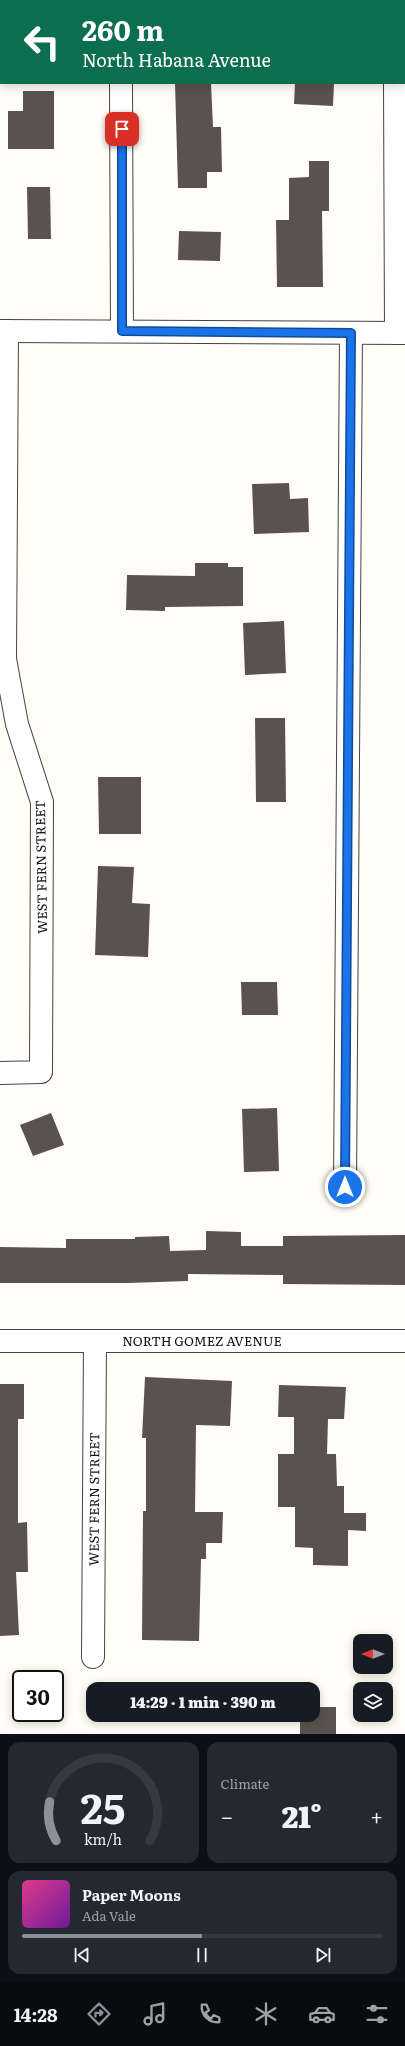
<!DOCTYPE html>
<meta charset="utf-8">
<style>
body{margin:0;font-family:Literata,serif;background:#242831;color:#f1f3f6;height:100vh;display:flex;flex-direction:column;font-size:15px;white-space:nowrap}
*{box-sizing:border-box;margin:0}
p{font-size:13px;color:#9ea1a6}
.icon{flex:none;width:22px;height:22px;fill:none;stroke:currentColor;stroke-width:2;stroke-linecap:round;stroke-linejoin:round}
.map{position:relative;height:1734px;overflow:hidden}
.panel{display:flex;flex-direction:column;gap:8px;padding:8px;background:#0d0f14;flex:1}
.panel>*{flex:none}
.guide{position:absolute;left:0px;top:0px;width:405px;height:84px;box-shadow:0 2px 10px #0003;background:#0b6e4f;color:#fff;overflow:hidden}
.needle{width:26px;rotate:270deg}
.controls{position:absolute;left:353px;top:1634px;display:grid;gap:8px}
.controls a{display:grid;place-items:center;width:40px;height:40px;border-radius:8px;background:#171b24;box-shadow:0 2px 10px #0003;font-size:20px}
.speed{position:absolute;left:12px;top:1670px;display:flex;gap:8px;font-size:20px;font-weight:700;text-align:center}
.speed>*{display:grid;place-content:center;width:52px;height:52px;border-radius:50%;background:#171b24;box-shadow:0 2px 10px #0003;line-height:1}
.speed .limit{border:2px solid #111;border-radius:6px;background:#fff;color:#111}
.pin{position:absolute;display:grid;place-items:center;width:34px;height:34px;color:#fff;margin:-17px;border-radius:8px;box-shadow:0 2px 6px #0006}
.me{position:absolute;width:44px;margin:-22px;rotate:0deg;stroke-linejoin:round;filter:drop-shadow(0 0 3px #0008)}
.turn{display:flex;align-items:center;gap:14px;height:84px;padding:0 16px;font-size:18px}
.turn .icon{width:52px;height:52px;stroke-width:2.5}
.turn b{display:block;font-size:28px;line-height:34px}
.big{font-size:30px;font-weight:800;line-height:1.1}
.panel .tile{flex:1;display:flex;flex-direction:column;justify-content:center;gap:6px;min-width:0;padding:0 14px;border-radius:12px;background:#242831}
.panel .dial{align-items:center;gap:0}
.dial svg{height:104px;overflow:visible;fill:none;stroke:#363941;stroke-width:7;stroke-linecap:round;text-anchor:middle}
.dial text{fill:#f1f3f6;stroke:none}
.song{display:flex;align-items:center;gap:12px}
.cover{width:48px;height:48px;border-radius:6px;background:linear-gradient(135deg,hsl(330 70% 55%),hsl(280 70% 35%))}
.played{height:4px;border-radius:2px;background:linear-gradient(90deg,#8c9099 50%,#363941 50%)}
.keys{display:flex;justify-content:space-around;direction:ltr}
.heat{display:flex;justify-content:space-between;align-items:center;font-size:22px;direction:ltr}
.panel .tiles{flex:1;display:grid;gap:8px;grid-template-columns:1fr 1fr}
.tile:last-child{grid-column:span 2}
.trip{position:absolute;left:86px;top:1682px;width:234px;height:40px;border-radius:12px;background:#171b24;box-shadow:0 2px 10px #0003;font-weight:800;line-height:40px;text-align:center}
.dock{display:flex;height:64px;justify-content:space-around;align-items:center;background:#090b0e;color:#9ea1a6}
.dock .icon{width:28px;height:28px}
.dock .active{color:#8c9099}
.dock b{font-size:18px;color:#f1f3f6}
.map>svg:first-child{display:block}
</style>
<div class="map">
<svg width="405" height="1734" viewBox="0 0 405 1734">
<rect width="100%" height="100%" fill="#fffdf5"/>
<g fill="#5a524d">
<polygon points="175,83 211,83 213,127 221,127 222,172 207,172 207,188 178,188"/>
<polygon points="295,83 334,83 333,106 294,104"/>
<polygon points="23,91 54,91 54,149 8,149 8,111 23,111"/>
<polygon points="309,161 329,161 329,211 322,211 323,287 277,287 276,220 289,220 289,178 309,177"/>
<polygon points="27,187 50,187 51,239 28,239"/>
<polygon points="179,231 221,232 220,261 178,260"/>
<polygon points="289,483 290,499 308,498 309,532 254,534 252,484"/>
<polygon points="195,563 228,563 228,567 243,567 243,606 165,607 165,611 126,610 127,575 195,576"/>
<polygon points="284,621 286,673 245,675 243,623"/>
<polygon points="255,718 285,718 286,802 256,802"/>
<polygon points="98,777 141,777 141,834 99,834"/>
<polygon points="98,866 134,867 132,903 150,904 148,957 95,955"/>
<polygon points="241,982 277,982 278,1015 242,1015"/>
<polygon points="277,1108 279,1171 244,1172 242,1109"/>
<polygon points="51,1113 64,1145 33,1156 20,1125"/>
<polygon points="206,1231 241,1232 241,1246 283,1246 283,1236 405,1235 405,1285 283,1284 283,1275 188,1274 188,1281 128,1283 0,1283 0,1247 66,1248 66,1239 135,1239 135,1237 169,1236 170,1251 206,1250"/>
<polygon points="145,1377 232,1381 230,1426 196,1425 195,1512 223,1512 222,1543 206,1543 206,1559 201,1559 199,1641 142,1640 143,1511 146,1511 146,1438 142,1438"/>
<polygon points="0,1384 24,1384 24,1419 18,1419 18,1523 27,1522 28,1572 16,1572 19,1635 0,1636"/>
<polygon points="279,1385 346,1387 344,1419 328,1419 327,1454 336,1454 337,1486 344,1486 344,1513 366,1513 366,1531 348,1530 348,1566 313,1565 313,1548 295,1547 295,1507 278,1507 278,1454 294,1454 294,1417 278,1417"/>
<polygon points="313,1707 336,1707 336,1734 300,1734 300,1715 313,1715"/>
</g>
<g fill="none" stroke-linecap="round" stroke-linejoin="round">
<g stroke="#444" stroke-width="24">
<g id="minor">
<polyline points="121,0 121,1"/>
<polyline points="395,0 395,1"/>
<polyline points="121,83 122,331"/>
<polyline points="395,83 396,333"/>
<polyline points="0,331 405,333"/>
<polyline points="0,1073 41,1072 42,802 17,724 5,659 7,331"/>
<polyline points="345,1187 351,333"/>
<path id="s1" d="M 0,1341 L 405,1341"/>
<path id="s2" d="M 93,1657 L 95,1341"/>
</g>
</g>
<use href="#minor" stroke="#fff" stroke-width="22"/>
</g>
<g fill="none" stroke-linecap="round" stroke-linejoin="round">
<g stroke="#114b97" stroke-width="10">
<polyline id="route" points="122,129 122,331 351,333 345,1187"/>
</g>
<use href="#route" stroke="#1a73e8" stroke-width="7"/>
</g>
<g text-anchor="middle" stroke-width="4" stroke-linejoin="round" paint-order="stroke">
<g font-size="13" fill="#111" stroke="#fff">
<text transform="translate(41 867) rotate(-91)" y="5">WEST FERN STREET</text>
<text dy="5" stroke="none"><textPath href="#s1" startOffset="202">NORTH GOMEZ AVENUE</textPath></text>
<text dy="5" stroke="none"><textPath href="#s2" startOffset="158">WEST FERN STREET</textPath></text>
</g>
</g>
</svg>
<div class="controls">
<a><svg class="needle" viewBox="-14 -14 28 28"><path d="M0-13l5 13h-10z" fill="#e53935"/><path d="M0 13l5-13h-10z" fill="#9ea1a6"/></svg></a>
<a><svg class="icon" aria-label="layers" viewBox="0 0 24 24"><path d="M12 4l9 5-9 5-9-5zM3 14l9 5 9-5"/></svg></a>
</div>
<div class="speed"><div class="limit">30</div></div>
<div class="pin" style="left:122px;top:129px;background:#d93025"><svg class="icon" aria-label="arrive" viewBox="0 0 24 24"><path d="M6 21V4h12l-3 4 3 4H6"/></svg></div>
<svg class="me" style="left:345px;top:1187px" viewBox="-20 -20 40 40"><circle r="17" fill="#1a73e8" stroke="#fff" stroke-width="3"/><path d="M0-11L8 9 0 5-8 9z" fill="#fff"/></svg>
<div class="trip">14:29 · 1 min · 390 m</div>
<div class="guide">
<div class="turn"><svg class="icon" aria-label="left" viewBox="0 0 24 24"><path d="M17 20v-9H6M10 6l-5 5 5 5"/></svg><div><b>260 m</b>North Habana Avenue</div></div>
</div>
</div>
<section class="panel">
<div class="tiles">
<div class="tile dial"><svg viewBox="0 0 100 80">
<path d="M14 69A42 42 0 1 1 86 69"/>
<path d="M14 69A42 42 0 0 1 9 39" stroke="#8c9099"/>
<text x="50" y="56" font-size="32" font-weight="700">25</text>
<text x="50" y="72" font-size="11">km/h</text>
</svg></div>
<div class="tile"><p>Climate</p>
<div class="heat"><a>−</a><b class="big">21°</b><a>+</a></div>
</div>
<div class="tile">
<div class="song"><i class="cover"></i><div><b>Paper Moons</b><p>Ada Vale</p></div></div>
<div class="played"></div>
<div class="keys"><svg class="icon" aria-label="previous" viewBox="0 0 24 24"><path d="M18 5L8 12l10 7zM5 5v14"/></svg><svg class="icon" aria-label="pause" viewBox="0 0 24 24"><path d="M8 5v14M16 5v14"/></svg><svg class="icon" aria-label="next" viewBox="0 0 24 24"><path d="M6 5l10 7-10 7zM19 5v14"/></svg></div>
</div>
</div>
</section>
<nav class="dock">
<b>14:28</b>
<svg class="icon active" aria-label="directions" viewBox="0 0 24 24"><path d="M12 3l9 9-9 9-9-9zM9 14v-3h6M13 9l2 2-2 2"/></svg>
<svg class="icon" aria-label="music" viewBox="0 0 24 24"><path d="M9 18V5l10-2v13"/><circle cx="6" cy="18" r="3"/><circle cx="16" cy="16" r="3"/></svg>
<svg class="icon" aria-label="phone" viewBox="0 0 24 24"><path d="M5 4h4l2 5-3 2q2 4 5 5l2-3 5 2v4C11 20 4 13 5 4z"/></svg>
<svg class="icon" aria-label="climate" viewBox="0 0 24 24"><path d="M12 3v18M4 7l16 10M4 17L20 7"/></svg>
<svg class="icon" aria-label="car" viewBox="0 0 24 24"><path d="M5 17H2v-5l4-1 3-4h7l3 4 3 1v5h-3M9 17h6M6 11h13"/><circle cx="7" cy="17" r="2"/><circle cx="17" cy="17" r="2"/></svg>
<svg class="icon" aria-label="filters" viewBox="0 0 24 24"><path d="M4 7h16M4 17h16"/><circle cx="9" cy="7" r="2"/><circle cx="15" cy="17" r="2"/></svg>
</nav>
